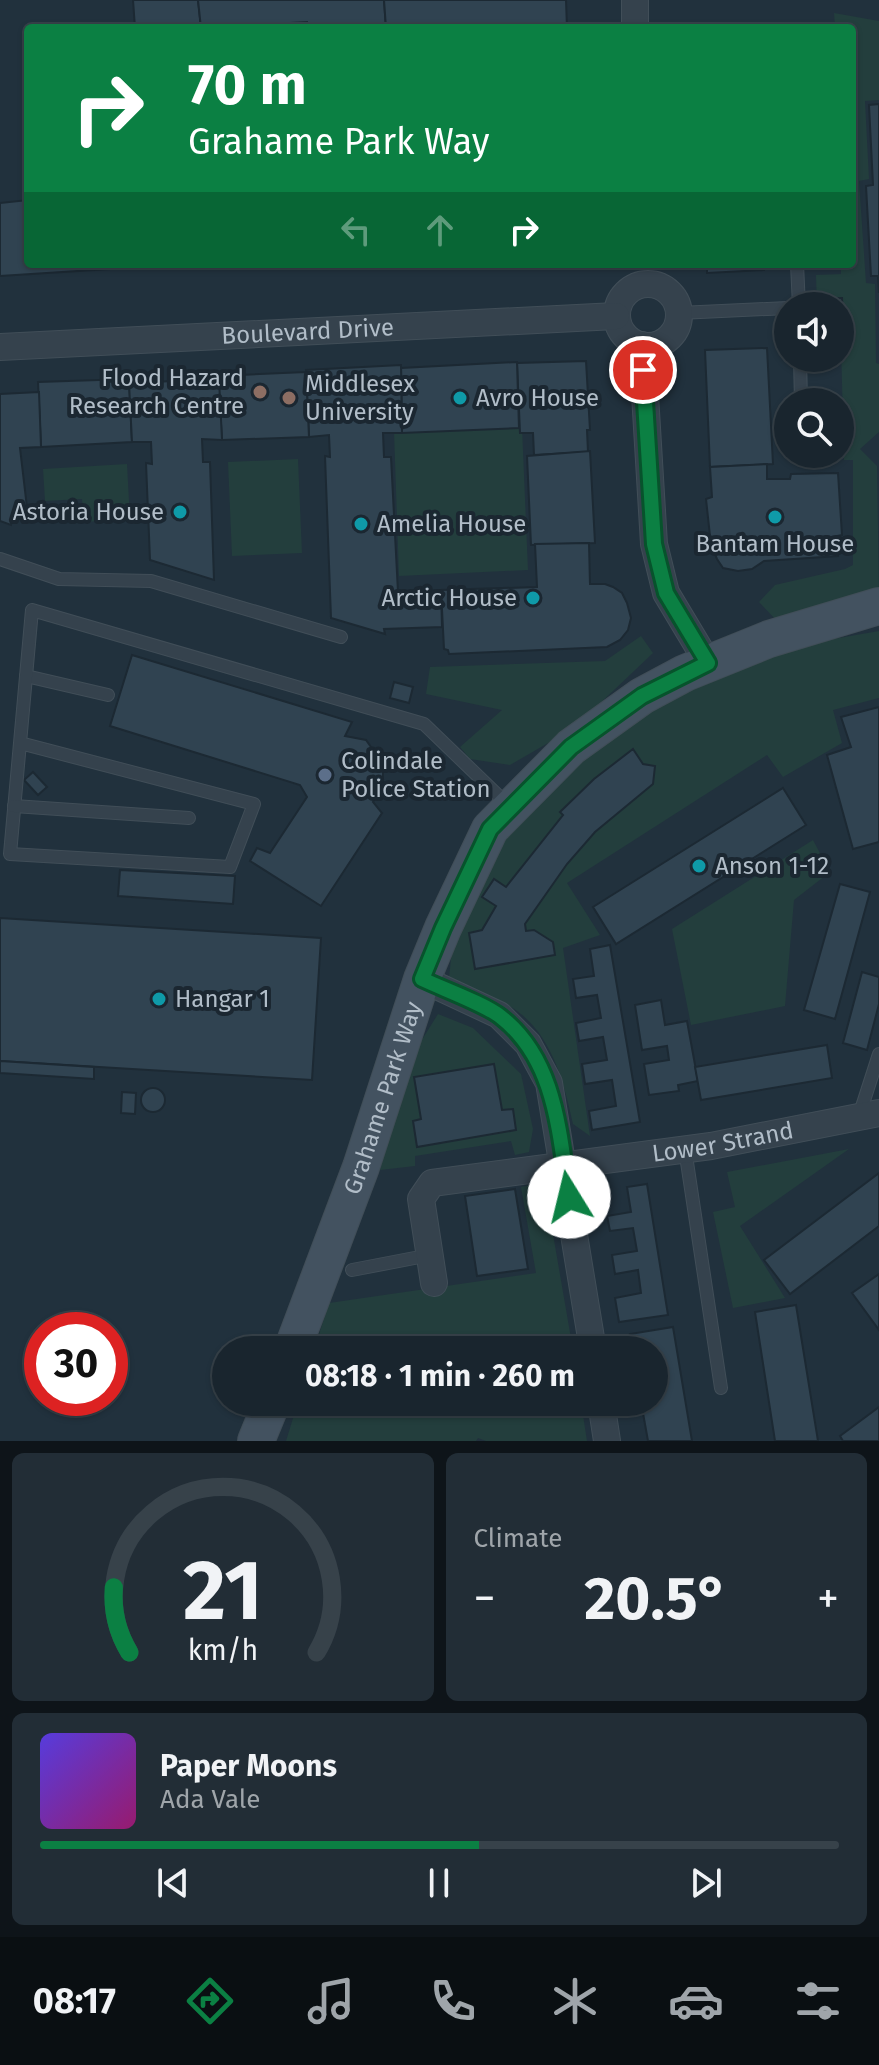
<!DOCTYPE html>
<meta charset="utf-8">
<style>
body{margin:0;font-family:"Fira Sans",sans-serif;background:#222d36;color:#f1f3f6;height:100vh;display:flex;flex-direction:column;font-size:30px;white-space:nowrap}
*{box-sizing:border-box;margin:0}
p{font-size:26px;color:#9fa5aa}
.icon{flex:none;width:44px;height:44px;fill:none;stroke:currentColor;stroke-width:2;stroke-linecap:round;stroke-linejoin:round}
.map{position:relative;height:1441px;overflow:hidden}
.drawer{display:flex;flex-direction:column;gap:12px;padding:12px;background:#0e1419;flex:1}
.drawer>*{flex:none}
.guide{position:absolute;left:24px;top:24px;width:832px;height:244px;border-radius:8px;box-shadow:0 2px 6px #0004,0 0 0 2px #37424a;background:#0b8043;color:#fff;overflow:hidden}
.controls{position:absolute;left:774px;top:292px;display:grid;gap:16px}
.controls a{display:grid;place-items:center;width:80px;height:80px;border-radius:50%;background:#19252e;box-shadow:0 2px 6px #0004,0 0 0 2px #37424a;font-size:40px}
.speed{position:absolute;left:24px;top:1312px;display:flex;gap:16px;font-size:40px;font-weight:700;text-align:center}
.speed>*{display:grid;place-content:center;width:104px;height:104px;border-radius:50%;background:#19252e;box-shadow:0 2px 6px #0004,0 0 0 2px #37424a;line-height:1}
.speed .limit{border:12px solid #d22;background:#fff;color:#111}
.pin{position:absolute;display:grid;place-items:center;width:68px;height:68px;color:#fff;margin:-34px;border:4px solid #fff;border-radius:50%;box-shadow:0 2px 8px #0007}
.me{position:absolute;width:88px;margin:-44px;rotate:351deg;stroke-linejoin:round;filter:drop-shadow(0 0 6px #0008)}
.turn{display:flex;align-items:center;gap:28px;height:168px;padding:0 32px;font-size:36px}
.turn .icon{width:104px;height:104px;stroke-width:2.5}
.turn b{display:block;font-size:56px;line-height:68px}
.lanes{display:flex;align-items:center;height:76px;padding:0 32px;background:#0003;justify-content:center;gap:40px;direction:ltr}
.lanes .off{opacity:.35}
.big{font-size:60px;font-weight:700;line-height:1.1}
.drawer .tile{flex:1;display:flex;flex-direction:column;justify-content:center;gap:12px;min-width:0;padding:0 28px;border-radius:12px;background:#222d36}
.drawer .dial{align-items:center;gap:0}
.dial svg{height:208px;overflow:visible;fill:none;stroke:#37424a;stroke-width:7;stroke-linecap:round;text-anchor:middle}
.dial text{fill:#f1f3f6;stroke:none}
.song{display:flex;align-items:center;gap:24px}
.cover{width:96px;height:96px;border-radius:12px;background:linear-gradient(135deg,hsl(250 70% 55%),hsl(320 70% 35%))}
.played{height:8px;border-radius:4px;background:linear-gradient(90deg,#0b8043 55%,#37424a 55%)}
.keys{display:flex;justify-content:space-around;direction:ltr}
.heat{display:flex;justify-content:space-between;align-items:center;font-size:44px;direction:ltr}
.drawer .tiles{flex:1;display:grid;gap:12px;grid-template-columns:1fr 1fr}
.tile:last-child{grid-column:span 2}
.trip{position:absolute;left:212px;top:1336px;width:456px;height:80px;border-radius:40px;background:#19252e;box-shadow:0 2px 6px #0004,0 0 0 2px #37424a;font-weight:700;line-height:80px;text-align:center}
.dock{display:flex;height:128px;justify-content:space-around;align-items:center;background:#0a0f12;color:#9fa5aa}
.dock .icon{width:56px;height:56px}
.dock .on{color:#0b8043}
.dock b{font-size:36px;color:#f1f3f6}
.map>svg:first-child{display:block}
</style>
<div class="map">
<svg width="879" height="1441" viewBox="0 0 879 1441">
<rect width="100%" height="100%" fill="#21313d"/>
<g fill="#233e3d">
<polygon points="834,13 879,21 879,100 865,101 869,179 859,181 866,283 875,284 876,363 879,364 879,432 860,449 877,466 879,595 778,622 759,602 775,585 845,569 853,565 853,460 844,460 840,306 817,306 816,275 841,274 841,264 852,264 852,28 835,28"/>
<polygon points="522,427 528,570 399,576 394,432"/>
<polygon points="298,459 302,553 232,556 228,462"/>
<polygon points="127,464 130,519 84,522 82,499 45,501 43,469"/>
<path d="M 879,631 L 879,698 L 833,710 L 842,743 L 783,777 L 767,755 L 567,883 L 600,935 L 563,948 L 590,1136 L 573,1124 C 564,1082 551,1031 511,1007 C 492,996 470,987 449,978 L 454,930 L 505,831 L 577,757 L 667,697 L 721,670 L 816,642 Z"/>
<polygon points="641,636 653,653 574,728 510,765 470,759 460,747 502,710 426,694 430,667 605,661"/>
<polygon points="813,840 830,872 794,900 785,1006 691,1025 672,929"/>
<polygon points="438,1014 473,1028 521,1074 533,1129 529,1152 515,1155 511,1141 415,1156 415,1166 380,1170 405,1067"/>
<polygon points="849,1149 740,1226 785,1298 733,1308 713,1212 735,1207 727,1172"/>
<polygon points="544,1182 573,1350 314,1350 329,1303 536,1273 521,1187"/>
<polygon points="298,1402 581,1402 587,1441 486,1441 478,1438 476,1441 286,1441"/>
</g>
<g fill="#304351" stroke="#1c2933" stroke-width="2">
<polygon points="133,0 198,0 201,28 135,28"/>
<polygon points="198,0 384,0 386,28 307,28 307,22 201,28"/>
<polygon points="384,0 566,0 567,28 386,28"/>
<polygon points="879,104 879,293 878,276 871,276 866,186 873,185 869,105"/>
<polygon points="28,200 28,264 108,264 109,269 0,276 0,203"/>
<polygon points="108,264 181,264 109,269"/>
<polygon points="707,264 764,264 764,270 707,273"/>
<polygon points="842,298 843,317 840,317 840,306 820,306 820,299"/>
<polygon points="767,348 773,464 710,467 705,350"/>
<polygon points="586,361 590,430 587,430 588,452 534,455 533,433 520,433 517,363"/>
<polygon points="517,362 519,428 402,433 401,368"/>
<polygon points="401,365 402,433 383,433 384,457 391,457 398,592 441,590 442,627 384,629 385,634 331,618 325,456 330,457 329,435 309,437 306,370"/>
<polygon points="306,372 309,437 222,440 218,376"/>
<polygon points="129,379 132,442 41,447 38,382"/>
<polygon points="219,379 222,440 202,439 203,462 210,462 214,580 150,560 146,463 152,464 151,442 132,442 129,383"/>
<polygon points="39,392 41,447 20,448 28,516 12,516 11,525 0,521 0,394"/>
<polygon points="590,451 595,543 531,545 527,456"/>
<polygon points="767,464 767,479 790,479 791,474 838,473 842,535 837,536 838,556 764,561 752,569 738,571 723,568 717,559 711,545 706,499 712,497 710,467"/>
<polygon points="589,543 590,584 605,584 613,587 622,593 627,603 631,618 628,630 620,640 607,647 449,654 448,650 444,649 441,590 537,587 535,544"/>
<polygon points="132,655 352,722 345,736 366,740 383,764 383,786 373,802 382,813 321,906 250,861 257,848 270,853 307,797 300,785 110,726"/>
<polygon points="394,682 413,687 409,703 390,698"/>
<polygon points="879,707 879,842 853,849 827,755 851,747 841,717"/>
<polygon points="633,749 643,764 655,766 653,784 595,832 567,864 525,924 526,931 534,930 553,942 555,955 475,969 469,933 482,930 496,906 482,897 494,879 506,887 563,815 560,812 594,779"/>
<polygon points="33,772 47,787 38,795 24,780"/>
<polygon points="783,788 806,825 616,944 593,907"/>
<polygon points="120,870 235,876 233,904 118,896"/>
<polygon points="840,884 870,892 835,1019 804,1010"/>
<polygon points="0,918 321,938 312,1080 0,1061"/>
<polygon points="610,945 640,1122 592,1130 589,1111 616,1106 612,1080 585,1084 582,1064 607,1060 603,1037 579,1041 576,1023 601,1018 597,995 576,998 573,979 594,976 590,949"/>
<polygon points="862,972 879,977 879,1004 867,1050 843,1043"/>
<polygon points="661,1000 665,1025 687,1021 698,1081 678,1085 679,1091 649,1095 644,1064 669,1060 667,1046 642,1050 635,1005"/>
<polygon points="827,1045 832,1078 701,1100 695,1067"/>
<polygon points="0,1061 94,1067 94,1079 0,1073"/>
<polygon points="494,1064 502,1110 513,1109 516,1130 417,1147 413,1121 421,1119 414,1077"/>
<circle cx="153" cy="1100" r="12"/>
<polygon points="122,1092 136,1093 135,1114 121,1113"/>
<polygon points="879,1173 879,1226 790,1294 764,1260"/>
<polygon points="647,1184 668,1315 619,1322 615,1298 641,1293 638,1270 615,1274 612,1255 637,1251 633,1228 610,1231 607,1216 631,1212 627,1187"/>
<polygon points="515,1189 528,1269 477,1276 465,1196"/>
<polygon points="879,1274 879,1330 852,1293"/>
<polygon points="796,1305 818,1441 775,1441 755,1312"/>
<polygon points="673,1327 692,1441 648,1441 641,1402 654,1402 654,1350 633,1350 630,1334"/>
<polygon points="879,1407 879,1441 843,1441 840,1436"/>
</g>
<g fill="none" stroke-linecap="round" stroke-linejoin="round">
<g stroke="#414e58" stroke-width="14">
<g id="lane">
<polyline points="797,264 799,306"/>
<polyline points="679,313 788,308"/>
<polyline points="800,358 801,402"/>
<polyline points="802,454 803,460"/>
<polyline points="0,559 59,579 151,581 341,637"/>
<polyline points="26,676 108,695"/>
<polyline points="20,743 254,804 230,867 10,854 32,610 424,724 508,805"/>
<polyline points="14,806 189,818"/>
<polyline points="859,1116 879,1054"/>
<polyline points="685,1149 721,1388"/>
<polyline points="352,1270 430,1255"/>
</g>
</g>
<g stroke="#414e58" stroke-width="28">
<g id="street">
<polyline points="635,0 635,28"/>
<circle cx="648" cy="315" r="31"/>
<polyline points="642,345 654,544 666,593 708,663"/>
<path id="s1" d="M 0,347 L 616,316"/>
<polyline points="422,979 499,1015 528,1044 549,1083 593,1350"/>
<path id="s2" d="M 434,1283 L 421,1199 L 432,1183 L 711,1146 L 879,1113"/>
<polyline points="601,1402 607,1441"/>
</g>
</g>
<g stroke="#414e58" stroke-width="38">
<g id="secondary">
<path id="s3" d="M 292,1350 L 361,1167 L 422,979 L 443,928 L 490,829 L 571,747 L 642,696 L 685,673 L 769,639 L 879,606"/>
<polyline points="256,1441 272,1402"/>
</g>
</g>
<use href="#lane" stroke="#35424d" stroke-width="12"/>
<use href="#street" stroke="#35424d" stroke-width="26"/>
<use href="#secondary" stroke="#435260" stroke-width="36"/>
</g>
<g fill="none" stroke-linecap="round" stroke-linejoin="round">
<g stroke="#07532c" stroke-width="20">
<path id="route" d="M 569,1197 C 559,1133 556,1060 501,1017 C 485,1004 443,989 422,979 L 443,928 L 490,829 L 571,747 L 642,696 L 708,663 L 666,593 L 654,544 L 643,370"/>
</g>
<use href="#route" stroke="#0b8043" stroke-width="14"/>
</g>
<g fill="#8d6e63" stroke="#1b2731" stroke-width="3">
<circle cx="260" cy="392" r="8"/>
<circle cx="289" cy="398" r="8"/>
</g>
<g fill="#0f9aa8" stroke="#1b2731" stroke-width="3">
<circle cx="460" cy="398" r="8"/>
<circle cx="180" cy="512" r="8"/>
<circle cx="775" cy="517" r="8"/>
<circle cx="361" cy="524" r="8"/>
<circle cx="533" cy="598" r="8"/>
<circle cx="699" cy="866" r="8"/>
<circle cx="159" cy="999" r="8"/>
</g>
<circle fill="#5c6f8a" stroke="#1b2731" stroke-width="3" cx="325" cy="775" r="8"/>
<g text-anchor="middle" stroke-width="8" stroke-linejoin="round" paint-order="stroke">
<g font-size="24" fill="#b1bdc8" stroke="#1b2731">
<text dy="8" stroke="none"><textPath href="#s1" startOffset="308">Boulevard Drive</textPath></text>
<text dy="8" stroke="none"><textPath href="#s3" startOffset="268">Grahame Park Way</textPath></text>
<text dy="8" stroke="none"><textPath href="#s2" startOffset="398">Lower Strand</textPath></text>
</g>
<g font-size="24" fill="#b1bdc8" stroke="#1b2731" text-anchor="start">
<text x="244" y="386" text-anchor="end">Flood Hazard<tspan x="244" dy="28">Research Centre</tspan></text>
<text x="305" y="392">Middlesex<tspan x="305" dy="28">University</tspan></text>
<text x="476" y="406">Avro House</text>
<text x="164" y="520" text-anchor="end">Astoria House</text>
<text x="377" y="532">Amelia House</text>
<text x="775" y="552" text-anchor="middle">Bantam House</text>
<text x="517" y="606" text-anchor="end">Arctic House</text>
<text x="341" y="769">Colindale<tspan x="341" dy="28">Police Station</tspan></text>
<text x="715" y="874">Anson 1-12</text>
<text x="175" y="1007">Hangar 1</text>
</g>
</g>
</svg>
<div class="controls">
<a><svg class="icon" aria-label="sound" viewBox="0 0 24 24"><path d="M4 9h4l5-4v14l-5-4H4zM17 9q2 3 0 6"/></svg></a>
<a><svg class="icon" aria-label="search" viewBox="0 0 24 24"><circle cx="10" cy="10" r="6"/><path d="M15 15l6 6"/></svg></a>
</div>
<div class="speed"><div class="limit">30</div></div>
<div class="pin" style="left:643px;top:370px;background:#d93025"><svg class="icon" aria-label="arrive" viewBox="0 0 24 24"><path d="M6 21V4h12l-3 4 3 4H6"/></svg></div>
<svg class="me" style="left:569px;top:1197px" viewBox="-20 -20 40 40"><circle r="19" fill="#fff"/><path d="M0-13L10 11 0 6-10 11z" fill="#0b8043"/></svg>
<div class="trip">08:18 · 1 min · 260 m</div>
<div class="guide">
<div class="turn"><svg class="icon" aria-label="right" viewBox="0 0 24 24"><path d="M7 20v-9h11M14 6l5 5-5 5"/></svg><div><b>70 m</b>Grahame Park Way</div></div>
<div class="lanes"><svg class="icon off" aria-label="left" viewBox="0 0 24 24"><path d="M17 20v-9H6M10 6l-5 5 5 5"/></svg><svg class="icon off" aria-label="ahead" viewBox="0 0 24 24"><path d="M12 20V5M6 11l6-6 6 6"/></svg><svg class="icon" aria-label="right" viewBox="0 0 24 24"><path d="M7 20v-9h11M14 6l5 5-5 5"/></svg></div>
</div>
</div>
<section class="drawer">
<div class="tiles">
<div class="tile dial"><svg viewBox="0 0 100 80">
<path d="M14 69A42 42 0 1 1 86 69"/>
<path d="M14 69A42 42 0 0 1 8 44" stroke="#0b8043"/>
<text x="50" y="56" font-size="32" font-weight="700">21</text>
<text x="50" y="72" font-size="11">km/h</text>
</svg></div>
<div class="tile"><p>Climate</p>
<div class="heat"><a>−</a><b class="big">20.5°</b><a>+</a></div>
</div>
<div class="tile">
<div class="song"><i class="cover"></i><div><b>Paper Moons</b><p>Ada Vale</p></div></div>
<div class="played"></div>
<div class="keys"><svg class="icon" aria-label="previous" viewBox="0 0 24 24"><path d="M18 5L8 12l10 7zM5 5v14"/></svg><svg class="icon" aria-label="pause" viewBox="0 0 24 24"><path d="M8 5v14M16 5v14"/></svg><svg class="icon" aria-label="next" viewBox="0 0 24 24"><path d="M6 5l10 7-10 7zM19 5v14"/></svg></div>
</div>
</div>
</section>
<nav class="dock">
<b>08:17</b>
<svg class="icon on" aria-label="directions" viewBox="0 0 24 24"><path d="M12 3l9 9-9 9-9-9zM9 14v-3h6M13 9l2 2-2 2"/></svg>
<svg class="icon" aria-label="music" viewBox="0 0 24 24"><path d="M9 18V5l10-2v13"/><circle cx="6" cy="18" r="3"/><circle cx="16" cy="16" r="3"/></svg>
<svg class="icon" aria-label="phone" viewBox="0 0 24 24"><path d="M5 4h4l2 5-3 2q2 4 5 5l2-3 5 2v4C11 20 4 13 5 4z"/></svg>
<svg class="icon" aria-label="climate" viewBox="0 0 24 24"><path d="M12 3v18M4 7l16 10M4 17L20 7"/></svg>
<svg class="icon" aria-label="car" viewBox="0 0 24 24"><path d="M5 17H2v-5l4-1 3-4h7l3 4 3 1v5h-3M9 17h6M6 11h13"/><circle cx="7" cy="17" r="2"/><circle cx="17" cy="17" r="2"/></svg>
<svg class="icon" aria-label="filters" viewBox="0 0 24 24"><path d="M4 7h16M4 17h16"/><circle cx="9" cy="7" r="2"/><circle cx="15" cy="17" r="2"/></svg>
</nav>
